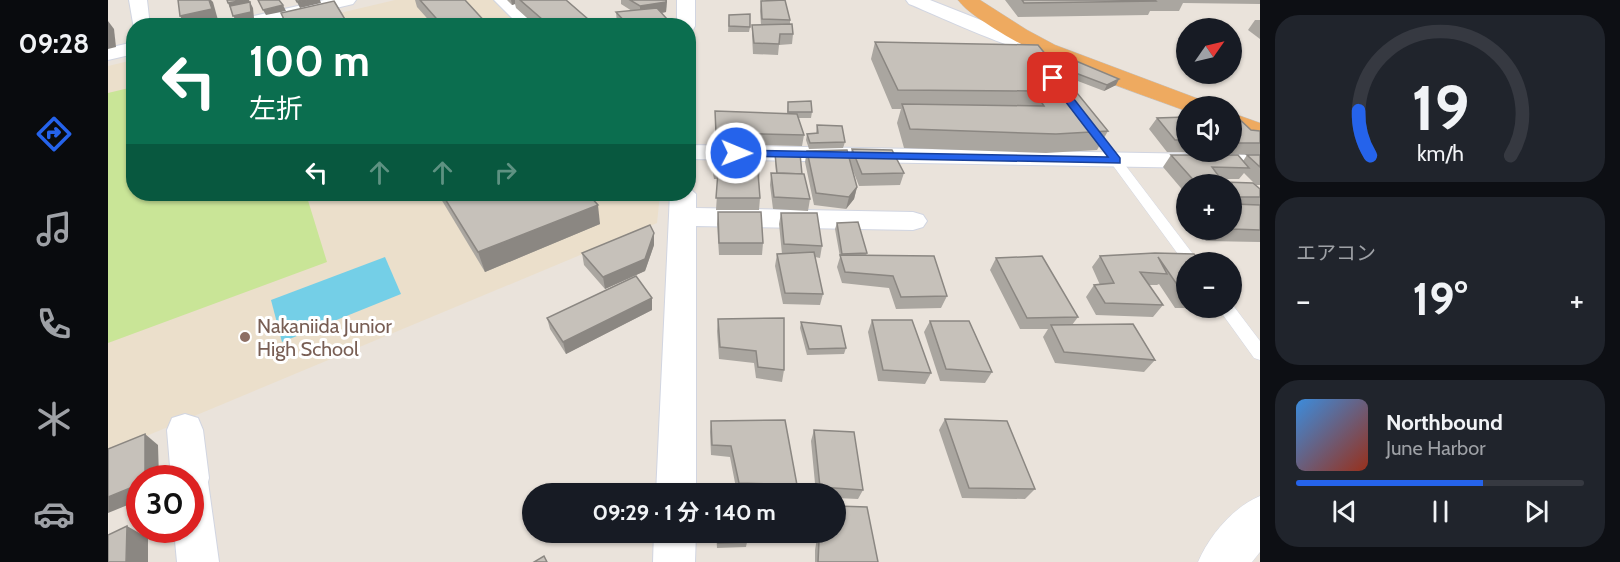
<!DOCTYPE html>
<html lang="ja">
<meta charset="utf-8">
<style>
body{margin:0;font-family:Cabin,"Noto Sans JP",sans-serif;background:#20242c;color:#f1f3f6;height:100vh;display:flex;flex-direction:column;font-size:22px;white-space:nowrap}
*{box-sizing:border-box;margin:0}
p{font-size:20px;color:#9ea1a6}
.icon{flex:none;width:33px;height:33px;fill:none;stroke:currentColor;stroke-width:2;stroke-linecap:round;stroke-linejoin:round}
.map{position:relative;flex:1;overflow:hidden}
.details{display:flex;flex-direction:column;gap:15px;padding:15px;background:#0d0f14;width:360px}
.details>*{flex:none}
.top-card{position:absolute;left:18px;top:18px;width:570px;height:183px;border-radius:24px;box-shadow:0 2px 4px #0004;background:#0b6e4f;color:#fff;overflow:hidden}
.needle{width:39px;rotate:56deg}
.buttons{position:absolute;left:1068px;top:18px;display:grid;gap:12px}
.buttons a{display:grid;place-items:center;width:66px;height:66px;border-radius:50%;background:#171b24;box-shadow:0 2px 4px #0004;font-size:30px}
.speed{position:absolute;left:18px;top:465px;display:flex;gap:12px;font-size:30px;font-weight:700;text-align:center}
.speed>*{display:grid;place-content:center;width:78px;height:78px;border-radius:50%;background:#171b24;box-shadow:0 2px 4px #0004;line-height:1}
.speed .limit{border:9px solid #d22;background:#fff;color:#111}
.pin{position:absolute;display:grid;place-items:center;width:51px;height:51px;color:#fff;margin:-26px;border-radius:12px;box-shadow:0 3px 9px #0006}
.me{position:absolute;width:66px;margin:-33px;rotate:91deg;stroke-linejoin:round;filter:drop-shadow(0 0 4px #0008)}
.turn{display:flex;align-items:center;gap:21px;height:126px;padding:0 24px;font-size:27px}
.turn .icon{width:78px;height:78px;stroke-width:2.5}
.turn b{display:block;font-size:42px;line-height:51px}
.lanes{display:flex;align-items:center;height:57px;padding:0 24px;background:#0003;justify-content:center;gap:30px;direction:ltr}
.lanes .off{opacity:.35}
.big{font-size:45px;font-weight:700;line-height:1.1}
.details .widget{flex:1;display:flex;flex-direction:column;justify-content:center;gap:9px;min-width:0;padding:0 21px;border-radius:24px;background:#20242c}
.details .dial{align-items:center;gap:0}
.dial svg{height:156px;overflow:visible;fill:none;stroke:#363941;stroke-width:7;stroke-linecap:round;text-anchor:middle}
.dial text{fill:#f1f3f6;stroke:none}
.song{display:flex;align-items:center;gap:18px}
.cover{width:72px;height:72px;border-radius:9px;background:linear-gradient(135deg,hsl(210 70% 55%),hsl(10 70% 35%))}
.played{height:6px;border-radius:3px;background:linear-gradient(90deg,#2563eb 65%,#363941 65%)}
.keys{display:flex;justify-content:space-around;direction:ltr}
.heat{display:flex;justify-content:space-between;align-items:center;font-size:33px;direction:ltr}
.trip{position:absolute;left:414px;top:483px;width:324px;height:60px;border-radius:30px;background:#171b24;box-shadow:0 2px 4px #0004;font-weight:700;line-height:60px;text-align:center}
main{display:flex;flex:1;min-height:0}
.tabs{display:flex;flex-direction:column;width:108px;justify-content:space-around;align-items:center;background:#090b0e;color:#9ea1a6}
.tabs .icon{width:42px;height:42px}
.tabs .current{color:#2563eb}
.tabs b{font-size:27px;color:#f1f3f6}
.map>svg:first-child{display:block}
</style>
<main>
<nav class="tabs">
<b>09:28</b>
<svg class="icon current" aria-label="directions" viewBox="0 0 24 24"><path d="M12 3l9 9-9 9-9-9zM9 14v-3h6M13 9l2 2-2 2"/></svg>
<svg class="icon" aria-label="music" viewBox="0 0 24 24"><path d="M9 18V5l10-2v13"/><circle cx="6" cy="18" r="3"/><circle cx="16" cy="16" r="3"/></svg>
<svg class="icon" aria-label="phone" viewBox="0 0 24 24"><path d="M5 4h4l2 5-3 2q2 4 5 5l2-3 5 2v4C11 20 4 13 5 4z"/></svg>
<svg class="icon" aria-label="climate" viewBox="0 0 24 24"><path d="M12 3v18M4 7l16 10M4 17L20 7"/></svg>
<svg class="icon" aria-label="car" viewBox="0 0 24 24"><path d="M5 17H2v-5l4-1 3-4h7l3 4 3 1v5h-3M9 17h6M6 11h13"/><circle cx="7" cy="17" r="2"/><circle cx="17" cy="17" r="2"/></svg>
</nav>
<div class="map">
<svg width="1152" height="562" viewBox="0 0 1152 562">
<rect width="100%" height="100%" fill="#eae3db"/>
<g fill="#ebdfcb">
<polygon points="287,0 385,0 413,25 177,26"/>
<polygon points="25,60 26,194 552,194 549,223 0,452 0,66"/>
</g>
<polygon fill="#c9e597" points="25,87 26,194 198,194 219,262 0,343 0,93"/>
<polygon fill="#74cfe7" points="277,257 293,294 174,342 163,300"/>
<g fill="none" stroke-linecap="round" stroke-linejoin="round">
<g stroke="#d1d5e1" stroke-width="1">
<g id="service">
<polygon points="982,123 986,124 1091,262 1078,262 1078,265 976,126"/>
<polygon points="1124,304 1152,341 1152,360 1146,358 1110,308 1124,308"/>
</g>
</g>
<g stroke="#d1d5e1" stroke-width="2">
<g id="minor">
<polygon points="21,0 39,0 42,26 26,26 26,29"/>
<polygon points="216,0 248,0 245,4 152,26 117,26 119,22"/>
<polygon points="386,0 405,0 432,26 412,26"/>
<polygon points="569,0 587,0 587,26 585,30 580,31 580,26 569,26"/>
<path d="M 798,0 L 822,0 L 926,41 L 948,47 L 951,51 L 948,55 C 924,61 829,15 801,4 Z"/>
<polygon points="26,42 26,54 0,60 0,48"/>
<polygon points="580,145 1152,155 1152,169 580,159"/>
<polygon points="580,187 588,194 588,208 805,212 815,215 819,221 815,227 805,230 588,226 588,494 548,494 562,194 580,194"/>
<polygon points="77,414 90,418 95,430 101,478 100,482 111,562 69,562 66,530 82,530 82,478 63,478 59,430 64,418"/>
<polygon points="546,532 588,532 587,562 545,562"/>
</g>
</g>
<g stroke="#d1d5e1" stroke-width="1">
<path id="tertiary" d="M 1152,496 L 1152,552 L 1144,562 L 1090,562 C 1101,536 1125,507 1152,496 Z"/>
</g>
<g stroke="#c3c3c3" stroke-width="1">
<g id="trunk">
<path d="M 850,0 L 872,0 L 919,30 L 947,45 L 1096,101 L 1099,106 L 1078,106 L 1078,111 C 1013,87 946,66 887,29 C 875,21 859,12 850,0 Z"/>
<polygon points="1124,113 1152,123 1152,140 1124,130"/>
</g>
</g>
<use href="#service" fill="#fff" fill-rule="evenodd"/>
<use href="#minor" fill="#fff" fill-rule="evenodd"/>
<use href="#tertiary" fill="#fff" fill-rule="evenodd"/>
<use href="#trunk" fill="#eeaa60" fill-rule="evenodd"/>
</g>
<g fill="#aaa6a0">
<polygon points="307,0 357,0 381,26 326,26 309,7"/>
<polygon points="399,0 458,0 488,26 428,26 408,8 407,4 404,5"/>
<polygon points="513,0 559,0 558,12 554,13 559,26 512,26 509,23 508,12 524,11 513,4"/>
<polygon points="897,0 1152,0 1152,4 1075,3 1071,11 1042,11 1040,15 910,17"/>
<polygon points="653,1 682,20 682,24 685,34 684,44 671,45 670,55 645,54 644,35 644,25 653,25 652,11"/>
<polygon points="621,15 642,27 641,32 620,32"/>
<polygon points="1147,20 1152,20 1152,39 1140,30"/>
<polygon points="767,42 954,75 957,69 1008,85 996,91 954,75 1000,131 989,150 938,153 796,148 789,123 793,109 784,109 763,59"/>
<polygon points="680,102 704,112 703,118 690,118 696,135 694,146 607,144 607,111 679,114"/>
<polygon points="1124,116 1143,130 1152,131 1152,155 1110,154 1108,152 1124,152"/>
<polygon points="1078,117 1078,152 1080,152 1059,152 1041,129 1049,118"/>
<polygon points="709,125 737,142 735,148 701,149 698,140 699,134 708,133"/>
<polygon points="603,145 652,169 651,181 652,198 651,210 608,210 610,179 606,179 602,157"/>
<polygon points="744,149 796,173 792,185 751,186 744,168 749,187 746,199 738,209 706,205 697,162 699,151 741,159"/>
<polygon points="667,154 694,174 702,199 700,211 665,209 662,185 663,173 668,173 667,160"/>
<polygon points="1063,155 1135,161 1139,155 1152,155 1152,185 1148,185 1136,173 1131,179 1113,179 1115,182 1152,189 1152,242 1098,241 1088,230 1124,230 1124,184 1078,184 1078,194 1055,167"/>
<polygon points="330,194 480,194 492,224 377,272"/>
<polygon points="1078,210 1078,219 1075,215"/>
<polygon points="610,212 655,243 654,255 611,255 609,224"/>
<polygon points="673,213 714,246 712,258 707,257 715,294 712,305 675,304 667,266 669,254 674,254 671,224"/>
<polygon points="729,223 759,253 758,256 839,296 833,308 788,309 781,288 734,283 729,267 732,257 727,229"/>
<polygon points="546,233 546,245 537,271 497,289 476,265 474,253"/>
<polygon points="992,256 1078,262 1078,308 1093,308 1067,308 1051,284 1049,285 1040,285 1055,305 1045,317 988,315 978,297 986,285 992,285 984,267"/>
<polygon points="888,258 970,317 964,325 1047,360 1036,372 947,363 935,337 940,329 912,329 882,270"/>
<polygon points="544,310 458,354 442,329 439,318"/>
<polygon points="610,319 676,370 674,382 648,378 646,363 611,359 609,331"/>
<polygon points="764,320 823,373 817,384 770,381 760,332"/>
<polygon points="822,321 884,372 877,383 832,381 816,332"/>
<polygon points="693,322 738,348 736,354 699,355 692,328"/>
<polygon points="837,419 927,489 917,499 854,498 831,430"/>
<polygon points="603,421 689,485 687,494 629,493 622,457 603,455 602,432"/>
<polygon points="706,430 755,490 750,499 728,498 728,494 708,494 703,441"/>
<polygon points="608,532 638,532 639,542 638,547 609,548"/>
<polygon points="710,532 728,532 770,562 707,562 707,550"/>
</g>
<g fill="#8b8782">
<polygon points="101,0 103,0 105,2 110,20 84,26 78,26 72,16"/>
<polygon points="136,0 141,0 145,8 146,18 128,22 120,3"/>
<polygon points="199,0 212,0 213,3 192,8 189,2"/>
<polygon points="403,0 407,0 407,4 404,5"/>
<polygon points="559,0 558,12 532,16 532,6"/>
<polygon points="175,5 178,11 158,15 155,10"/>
<polygon points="0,21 6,29 8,47 0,49"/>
<polygon points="1011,79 1008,85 996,91 999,85"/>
<polygon points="749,187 746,199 738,209 741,197"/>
<polygon points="490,205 492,224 377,272 370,252"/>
<polygon points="546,233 546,245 537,271 497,289 495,277"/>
<polygon points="544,298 544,310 458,354 455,342"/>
<polygon points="37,434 50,445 51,478 37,478"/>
<polygon points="32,484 32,500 0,513 0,497"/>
<polygon points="19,526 40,538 40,562 18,562"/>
</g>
<g fill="#c6c1ba" stroke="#8b8782" stroke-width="1.5">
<polygon points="70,0 101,0 104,9 72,16"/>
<polygon points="119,0 136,0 120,3"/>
<polygon points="150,0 171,0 175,5 155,10"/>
<polygon points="188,0 199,0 189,2"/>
<polygon points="312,0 357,0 381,26 335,26"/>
<polygon points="412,0 458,0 488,26 442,26"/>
<polygon points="522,0 558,0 558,2 532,6"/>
<polygon points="677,0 682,20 654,19 653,1"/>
<polygon points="914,0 1047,0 1048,1 916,3"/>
<polygon points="226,1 241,26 179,26 173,13"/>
<polygon points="142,2 143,12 125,16 122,6"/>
<polygon points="549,8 559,19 558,26 521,26 508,12"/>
<polygon points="642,14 642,27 621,26 621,15"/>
<polygon points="684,24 685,34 672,34 671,44 646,43 644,25"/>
<polygon points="767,42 930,45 1000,131 948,134 802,129 794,104 936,106 926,91 790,90"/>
<polygon points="968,61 1011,79 999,85 957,69"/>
<polygon points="703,101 704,112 680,112 680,102"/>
<polygon points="607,111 689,114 696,135 608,133"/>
<polygon points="1124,116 1128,116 1143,130 1152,131 1152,143 1124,143"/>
<polygon points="1078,117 1078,140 1067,140 1049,118"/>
<polygon points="709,125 734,126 737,142 702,143 699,134 710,133"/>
<polygon points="603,145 648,145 652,169 607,168"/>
<polygon points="744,149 784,150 796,173 754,174"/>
<polygon points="739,150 749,187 741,197 708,193 699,151"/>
<polygon points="667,154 692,154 694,174 669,173"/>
<polygon points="1063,155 1130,155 1141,168 1104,167 1115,182 1145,183 1152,189 1152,197 1124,197 1124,184 1089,184"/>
<polygon points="1139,155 1152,155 1152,167"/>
<polygon points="610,172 650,173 652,198 608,198"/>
<polygon points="663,173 696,174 702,199 666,197"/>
<polygon points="334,194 480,194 490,205 370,252"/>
<polygon points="1124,204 1152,205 1152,230 1124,229"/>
<polygon points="610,212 653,212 655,243 611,243"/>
<polygon points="673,213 709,213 714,246 676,244"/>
<polygon points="750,222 759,253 734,254 729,223"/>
<polygon points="542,225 546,233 537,259 495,277 474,253"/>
<polygon points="706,252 715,294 677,293 669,254"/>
<polygon points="1047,253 1086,254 1093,262 1078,262 1078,296 1077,296 1050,257 1059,274 1032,272 1055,305 997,303 986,285 1006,283 992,256"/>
<polygon points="732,255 826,256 839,296 793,297 785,276 737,272"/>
<polygon points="934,256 970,317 919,318 888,258"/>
<polygon points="528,276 544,298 455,342 439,318"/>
<polygon points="676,318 676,370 650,367 648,351 612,347 610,319"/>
<polygon points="764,320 804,320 823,373 775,370"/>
<polygon points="822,321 861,321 884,372 838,369"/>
<polygon points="693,322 733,326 738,348 701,349"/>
<polygon points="1025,324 1047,360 956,352 943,325"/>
<polygon points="837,419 899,421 927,489 861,488"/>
<polygon points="677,420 689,485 631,483 623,446 604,445 603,421"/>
<polygon points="706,430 746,432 755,490 712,487"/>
<polygon points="37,434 37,478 32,478 32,484 0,497 0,449"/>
<polygon points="728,506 759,507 770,562 710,562 711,541 712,532 728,532"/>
<polygon points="19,526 18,562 0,562 0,535"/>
<polygon points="609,532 638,532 639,542 610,543"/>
<polygon points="436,556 439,562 426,562"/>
</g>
<polygon fill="#2563eb" stroke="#184099" stroke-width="1.5" points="941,76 948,76 1012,158 1012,163 628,156 623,153 628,150 1000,157 941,80"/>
<circle fill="#8d6e63" stroke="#fff" stroke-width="2" cx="137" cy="337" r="6"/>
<g text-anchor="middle" stroke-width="6" stroke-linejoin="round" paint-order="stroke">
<g font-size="20" fill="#785e54" stroke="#fff" text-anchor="start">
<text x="149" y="333">Nakaniida Junior<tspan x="149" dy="23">High School</tspan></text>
</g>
</g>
</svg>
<div class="buttons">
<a><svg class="needle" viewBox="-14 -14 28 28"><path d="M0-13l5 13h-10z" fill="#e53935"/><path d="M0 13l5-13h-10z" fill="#9ea1a6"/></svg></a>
<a><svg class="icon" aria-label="sound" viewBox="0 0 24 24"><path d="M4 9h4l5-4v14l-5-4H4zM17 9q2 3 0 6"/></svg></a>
<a>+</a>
<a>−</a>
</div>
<div class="speed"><div class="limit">30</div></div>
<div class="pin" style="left:945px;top:78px;background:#d93025"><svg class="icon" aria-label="arrive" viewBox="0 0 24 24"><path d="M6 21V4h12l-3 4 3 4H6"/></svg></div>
<svg class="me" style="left:628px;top:153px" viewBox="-20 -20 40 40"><circle r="17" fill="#2563eb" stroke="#fff" stroke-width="3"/><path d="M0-11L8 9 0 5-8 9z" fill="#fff"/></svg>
<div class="trip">09:29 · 1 分 · 140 m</div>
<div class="top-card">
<div class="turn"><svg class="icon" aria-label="left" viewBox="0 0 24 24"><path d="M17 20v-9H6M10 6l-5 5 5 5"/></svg><div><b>100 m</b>左折</div></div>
<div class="lanes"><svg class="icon" aria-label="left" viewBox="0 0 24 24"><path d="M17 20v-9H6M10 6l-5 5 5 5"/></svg><svg class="icon off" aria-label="ahead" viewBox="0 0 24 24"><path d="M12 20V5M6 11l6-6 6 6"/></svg><svg class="icon off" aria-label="ahead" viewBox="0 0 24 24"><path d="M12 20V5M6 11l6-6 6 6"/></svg><svg class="icon off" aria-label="right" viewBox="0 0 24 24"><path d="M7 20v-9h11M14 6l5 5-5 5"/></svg></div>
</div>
</div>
<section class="details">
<div class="widget dial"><svg viewBox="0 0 100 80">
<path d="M14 69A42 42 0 1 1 86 69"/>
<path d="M14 69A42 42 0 0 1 8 46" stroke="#2563eb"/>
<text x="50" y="56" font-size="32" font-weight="700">19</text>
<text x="50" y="72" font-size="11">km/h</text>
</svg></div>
<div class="widget"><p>エアコン</p>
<div class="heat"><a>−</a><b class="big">19°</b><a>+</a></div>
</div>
<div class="widget">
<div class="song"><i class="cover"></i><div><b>Northbound</b><p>June Harbor</p></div></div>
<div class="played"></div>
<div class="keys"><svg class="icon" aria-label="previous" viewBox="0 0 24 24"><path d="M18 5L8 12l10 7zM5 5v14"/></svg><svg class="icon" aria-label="pause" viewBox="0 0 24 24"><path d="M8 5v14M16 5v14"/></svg><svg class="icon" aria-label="next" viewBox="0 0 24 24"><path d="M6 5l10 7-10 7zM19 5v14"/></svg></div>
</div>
</section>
</main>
